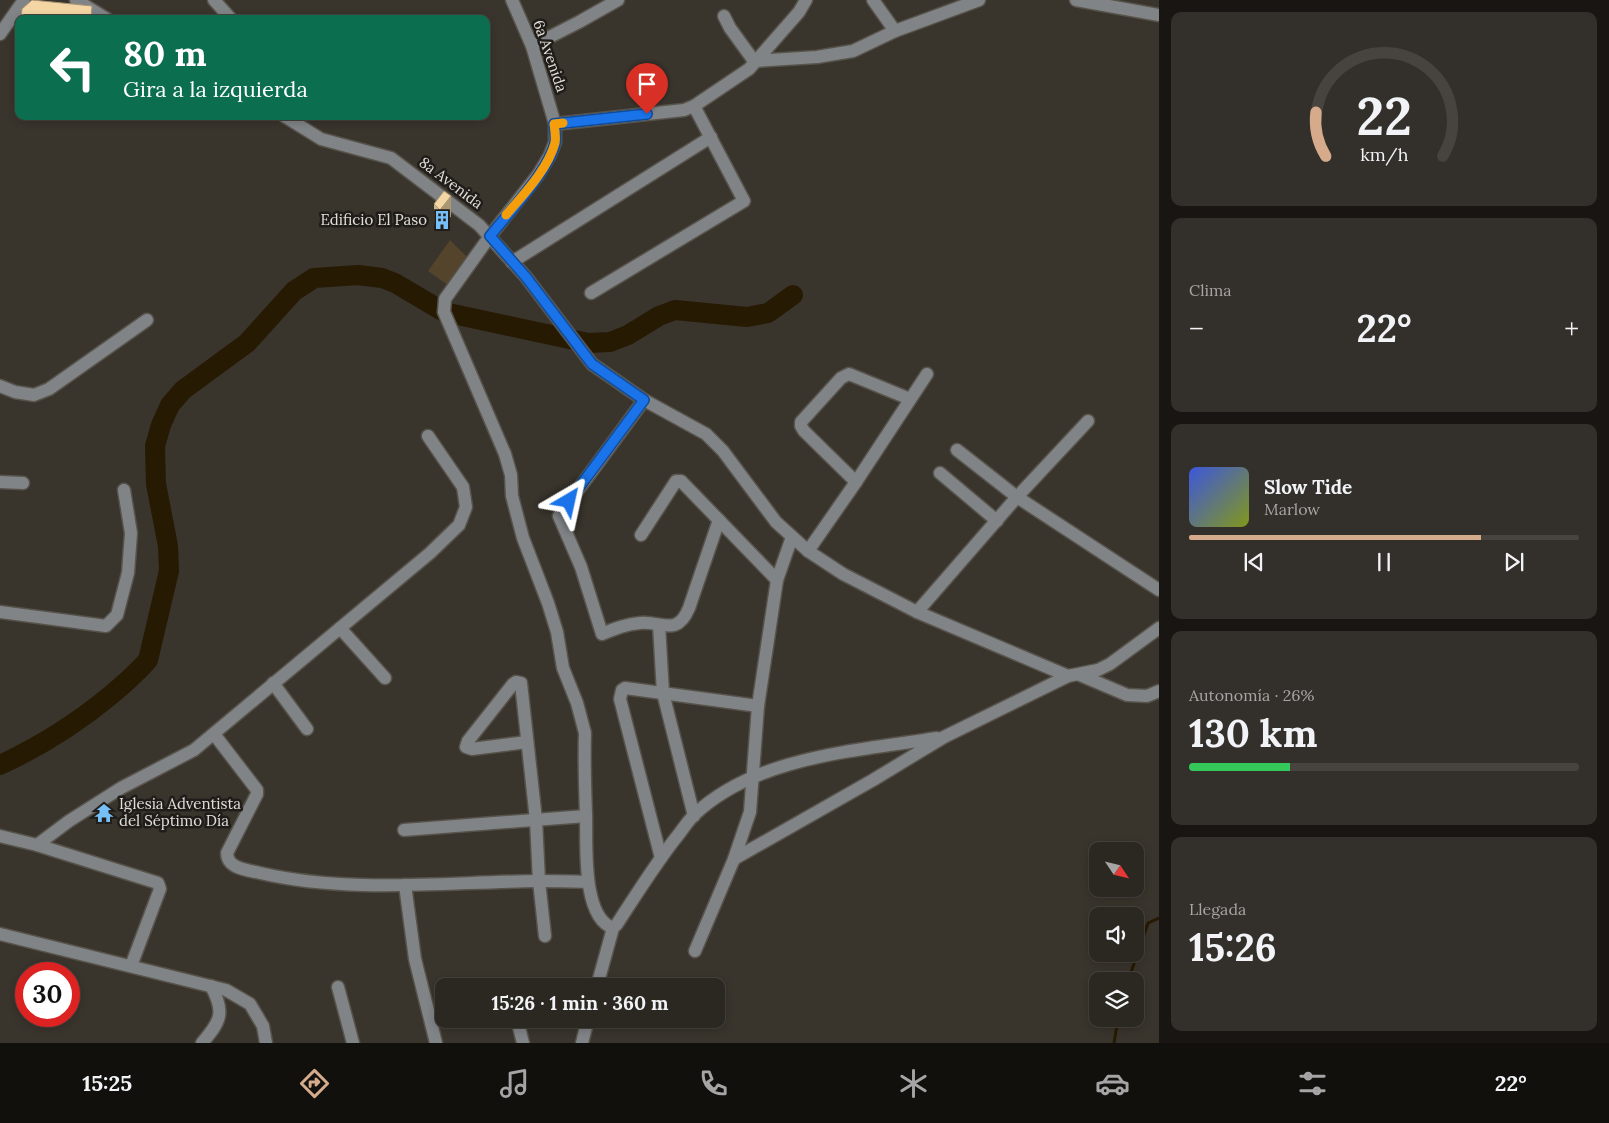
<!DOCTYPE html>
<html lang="es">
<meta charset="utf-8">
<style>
body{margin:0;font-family:Lora,serif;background:#332f2a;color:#f1f3f6;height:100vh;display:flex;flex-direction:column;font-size:19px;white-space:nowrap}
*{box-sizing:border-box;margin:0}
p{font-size:16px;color:#a6a5a5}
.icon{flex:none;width:28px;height:28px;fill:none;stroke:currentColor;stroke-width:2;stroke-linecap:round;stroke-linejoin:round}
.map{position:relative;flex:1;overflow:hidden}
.drawer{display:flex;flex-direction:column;gap:12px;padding:12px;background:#181512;width:450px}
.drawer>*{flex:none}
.hud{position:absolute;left:15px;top:15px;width:475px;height:105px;border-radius:10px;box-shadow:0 2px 8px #0003,0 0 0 1px #47443f;background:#0b6e4f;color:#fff;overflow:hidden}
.needle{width:32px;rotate:125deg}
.tools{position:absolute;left:1089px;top:842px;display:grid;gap:10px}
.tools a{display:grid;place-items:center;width:55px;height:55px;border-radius:10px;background:#2b2721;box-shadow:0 2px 8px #0003,0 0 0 1px #47443f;font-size:25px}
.speed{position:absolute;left:15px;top:962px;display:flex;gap:10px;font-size:25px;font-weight:700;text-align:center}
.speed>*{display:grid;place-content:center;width:65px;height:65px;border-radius:50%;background:#2b2721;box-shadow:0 2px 8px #0003,0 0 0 1px #47443f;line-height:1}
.speed .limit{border:8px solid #d22;background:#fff;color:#111}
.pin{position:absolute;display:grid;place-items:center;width:42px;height:42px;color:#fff;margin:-51px -21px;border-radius:50% 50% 50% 0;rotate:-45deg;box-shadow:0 0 5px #0007}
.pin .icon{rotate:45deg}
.me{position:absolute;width:55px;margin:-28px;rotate:36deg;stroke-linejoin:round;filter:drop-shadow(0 0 4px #0008)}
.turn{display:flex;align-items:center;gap:18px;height:105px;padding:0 25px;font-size:22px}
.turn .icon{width:65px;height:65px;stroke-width:2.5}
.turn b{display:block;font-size:35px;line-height:42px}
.big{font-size:38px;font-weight:700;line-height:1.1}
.drawer .card{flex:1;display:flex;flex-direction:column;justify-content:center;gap:8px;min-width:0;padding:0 18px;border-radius:10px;background:#332f2a}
.drawer .dial{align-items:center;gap:0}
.dial svg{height:130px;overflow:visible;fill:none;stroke:#47443f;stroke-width:7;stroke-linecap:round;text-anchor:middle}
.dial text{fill:#f1f3f6;stroke:none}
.song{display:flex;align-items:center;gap:15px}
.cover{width:60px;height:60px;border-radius:8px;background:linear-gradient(135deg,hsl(230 70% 55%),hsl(70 70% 35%))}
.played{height:5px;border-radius:2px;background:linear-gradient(90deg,#d6ab8b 75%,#47443f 75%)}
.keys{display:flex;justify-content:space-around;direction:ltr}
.heat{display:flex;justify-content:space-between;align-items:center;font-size:28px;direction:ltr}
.charge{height:8px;border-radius:4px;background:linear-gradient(90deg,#34c759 26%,#47443f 0)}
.trip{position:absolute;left:435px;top:978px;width:290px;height:50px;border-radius:10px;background:#2b2721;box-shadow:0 2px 8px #0003,0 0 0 1px #47443f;font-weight:700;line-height:50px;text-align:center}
.dock{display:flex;height:80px;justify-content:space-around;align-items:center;background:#11100d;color:#a6a5a5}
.dock .icon{width:35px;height:35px}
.dock .active{color:#d6ab8b}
.dock b{font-size:22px;color:#f1f3f6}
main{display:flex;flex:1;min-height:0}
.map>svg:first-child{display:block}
</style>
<main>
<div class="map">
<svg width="1159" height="1043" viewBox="0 0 1159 1043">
<rect width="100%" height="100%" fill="#39342c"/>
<polygon fill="#53442b" points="450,240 467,257 449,286 428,271"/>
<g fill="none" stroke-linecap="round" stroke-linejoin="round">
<g stroke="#271a03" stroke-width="3">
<polyline points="1128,981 1148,923 1159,918"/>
<polyline points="1114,1043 1118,1019"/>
</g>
<path stroke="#271a03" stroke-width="20" d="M 0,765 C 41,746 76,724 111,695 C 124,684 137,673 148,660 L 169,571 L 168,546 L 156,484 L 155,446 L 161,425 L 170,405 L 183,390 L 247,343 L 294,291 L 314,278 L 358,275 L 382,278 L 395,283 L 444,312 L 588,343 L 610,342 L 628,335 L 659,316 L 675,310 L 747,317 L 768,313 L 793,295"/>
<g stroke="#57534b" stroke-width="15">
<g id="minor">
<polyline points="76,0 107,19"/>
<polyline points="214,0 231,19"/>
<path d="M 512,0 L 532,46 L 555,124 L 555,142 L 550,155 L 538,175 L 490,236 L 445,299 L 444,312 L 505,454 L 511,475 L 512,496 L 523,538 L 548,603 L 557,632 L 563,668 L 577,703 L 585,733 C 584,760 585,787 586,814 C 587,841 581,917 613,928"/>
<polyline points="873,0 895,31"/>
<polyline points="1076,0 1159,15"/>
<polyline points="724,16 730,28 754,61 817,57 853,51 895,31 979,0"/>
<polyline points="0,34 24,0"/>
<polyline points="532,46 579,22 618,0"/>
<polyline points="284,116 321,139 391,158 479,225 526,277 592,364 644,400 706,434 723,451 776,522 808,551 843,574 917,612 1068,676"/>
<polyline points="555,124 684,110 694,106 749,69 799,12 806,0"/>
<polyline points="512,262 711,137"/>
<polyline points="591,293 744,201 694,106"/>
<polyline points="0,386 15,392 34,395 49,389 147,320"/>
<path d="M 644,400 L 559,516 L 581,567 L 602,634 C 614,629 626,624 640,623 C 662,621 677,637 689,608 L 719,520"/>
<polyline points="957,450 1017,497 1159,590"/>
<polyline points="940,473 997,521"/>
<polyline points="0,482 23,483"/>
<polyline points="856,482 804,431 801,426 801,422 841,378 849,374 910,399"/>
<polyline points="641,535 676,481 681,481 777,580"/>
<polyline points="808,551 856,482 927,374"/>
<polyline points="0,612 106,626 117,615 128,573 131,533 124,490"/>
<polyline points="917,612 1017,497 1088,421"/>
<polyline points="659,625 663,693 694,816"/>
<polyline points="340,628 385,678"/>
<polyline points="1080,675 1127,695 1147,696 1159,691"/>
<polyline points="273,683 307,729"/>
<path d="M 214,734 L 257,790 L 257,794 L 227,853 C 227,869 248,870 260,873 C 351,894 445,882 538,881 C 555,881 571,881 588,882"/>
<polyline points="527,742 472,749 466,747 468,741 513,684 516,682 521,683 536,820 539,881 545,936"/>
<polyline points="404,830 586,816"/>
<polyline points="0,836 37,845 158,883 160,889 131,966"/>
<polyline points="37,845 69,821 121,788 194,750 430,553 459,525 466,507 463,487 428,436"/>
<polyline points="661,858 620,699 622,690 625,688 758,706"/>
<polyline points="734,859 873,780 944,737 1068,676 1098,670 1110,664 1159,628"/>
<polyline points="405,885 415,959 436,1043"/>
<polyline points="0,934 226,990 250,1004 263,1026 266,1043"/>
<polyline points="695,951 734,859 750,812 758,706 777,580 792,537"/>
<path d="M 597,986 L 613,928 L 617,924 C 636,895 654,866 675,839 C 681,832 687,822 694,815 C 756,756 857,751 937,738"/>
<polyline points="338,987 353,1043"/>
<polyline points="517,1019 523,1043"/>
<path d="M 202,1043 C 220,1022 226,1013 211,986"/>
<polyline points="582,1043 588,1019"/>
</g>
</g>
<use href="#minor" stroke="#808487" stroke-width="12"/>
</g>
<g fill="#d2b88e">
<polygon points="19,56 19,81 18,81"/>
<polygon points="434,204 451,216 440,230 434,224"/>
</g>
<polygon fill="#ab9674" points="451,196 451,216 440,230 440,210"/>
<g fill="#f4d6a5" stroke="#ab9674">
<polygon points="32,0 92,6 91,19 21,19 22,9"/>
<polygon points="444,191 451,196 440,210 434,204"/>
</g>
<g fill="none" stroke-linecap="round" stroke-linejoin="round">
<g stroke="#114b97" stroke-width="12">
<path id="route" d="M 569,501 L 644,400 L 592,364 L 526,277 L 490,236 C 509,212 548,172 555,143 C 556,137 555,130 554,124 L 647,114"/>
</g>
<use href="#route" stroke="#1a73e8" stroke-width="9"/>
<path stroke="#f59e0b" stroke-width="9" d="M 506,215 C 523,195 548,169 555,143 C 556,137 555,130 554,124 L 563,123"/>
</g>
<defs>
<g id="building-bare" transform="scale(1.5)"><path d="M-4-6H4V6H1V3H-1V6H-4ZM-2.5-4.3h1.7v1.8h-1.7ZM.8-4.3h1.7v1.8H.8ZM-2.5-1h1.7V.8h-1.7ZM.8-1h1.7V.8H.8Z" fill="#76c0f7" stroke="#1f1c19" stroke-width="2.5" paint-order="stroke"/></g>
<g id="temple-bare" transform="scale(1.5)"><path d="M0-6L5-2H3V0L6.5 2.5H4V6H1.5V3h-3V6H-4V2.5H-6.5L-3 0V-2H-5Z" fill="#76c0f7" stroke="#1f1c19" stroke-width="2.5" paint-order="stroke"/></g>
</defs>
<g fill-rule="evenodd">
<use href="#building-bare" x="442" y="220"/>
<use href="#temple-bare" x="104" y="813"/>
</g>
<g text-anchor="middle" stroke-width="5" stroke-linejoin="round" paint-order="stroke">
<g font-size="15" fill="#e2dfd9" stroke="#1f1c19">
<text transform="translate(550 56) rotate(71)" y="5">6a Avenida</text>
<text transform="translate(451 183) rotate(37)" y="5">8a Avenida</text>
</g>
<g font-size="15" fill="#e2dfd9" stroke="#1f1c19" text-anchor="end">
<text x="427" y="225">Edificio El Paso</text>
<text x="119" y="809" text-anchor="start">Iglesia Adventista<tspan x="119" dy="17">del Séptimo Día</tspan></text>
</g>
</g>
</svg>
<div class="tools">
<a><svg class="needle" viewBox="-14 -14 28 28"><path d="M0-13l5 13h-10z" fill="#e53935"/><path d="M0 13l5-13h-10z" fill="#a6a5a5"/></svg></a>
<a><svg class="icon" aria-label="sound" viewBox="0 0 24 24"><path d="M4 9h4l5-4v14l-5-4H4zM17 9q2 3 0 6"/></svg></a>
<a><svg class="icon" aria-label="layers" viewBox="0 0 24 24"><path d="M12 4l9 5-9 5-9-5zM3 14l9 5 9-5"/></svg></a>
</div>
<div class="speed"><div class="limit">30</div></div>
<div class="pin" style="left:647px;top:114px;background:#d93025"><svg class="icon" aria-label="arrive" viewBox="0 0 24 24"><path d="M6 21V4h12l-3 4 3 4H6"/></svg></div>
<svg class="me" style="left:569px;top:501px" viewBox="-20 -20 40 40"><path d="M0-17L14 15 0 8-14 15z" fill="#1a73e8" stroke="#fff" stroke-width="4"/></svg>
<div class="trip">15:26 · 1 min · 360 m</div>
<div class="hud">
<div class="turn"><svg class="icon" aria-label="left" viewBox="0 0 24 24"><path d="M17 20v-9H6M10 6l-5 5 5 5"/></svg><div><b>80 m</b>Gira a la izquierda</div></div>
</div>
</div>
<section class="drawer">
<div class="card dial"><svg viewBox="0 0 100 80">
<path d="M14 69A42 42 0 1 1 86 69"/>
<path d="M14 69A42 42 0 0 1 8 42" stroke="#d6ab8b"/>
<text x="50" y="56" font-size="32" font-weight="700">22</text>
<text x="50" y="72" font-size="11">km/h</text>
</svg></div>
<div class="card"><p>Clima</p>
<div class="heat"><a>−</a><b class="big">22°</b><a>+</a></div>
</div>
<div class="card">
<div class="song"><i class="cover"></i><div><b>Slow Tide</b><p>Marlow</p></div></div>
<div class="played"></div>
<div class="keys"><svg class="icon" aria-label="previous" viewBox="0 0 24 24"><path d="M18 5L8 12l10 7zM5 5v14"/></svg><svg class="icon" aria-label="pause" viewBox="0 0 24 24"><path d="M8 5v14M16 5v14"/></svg><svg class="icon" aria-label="next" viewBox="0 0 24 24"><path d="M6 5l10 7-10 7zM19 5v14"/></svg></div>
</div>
<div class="card"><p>Autonomía · 26%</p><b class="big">130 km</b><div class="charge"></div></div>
<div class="card"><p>Llegada</p><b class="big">15:26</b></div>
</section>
</main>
<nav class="dock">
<b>15:25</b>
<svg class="icon active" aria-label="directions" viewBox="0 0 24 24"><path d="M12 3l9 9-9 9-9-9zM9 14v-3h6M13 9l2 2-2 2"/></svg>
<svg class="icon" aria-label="music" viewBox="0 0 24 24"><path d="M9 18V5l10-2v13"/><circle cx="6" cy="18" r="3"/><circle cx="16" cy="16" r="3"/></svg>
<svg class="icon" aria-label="phone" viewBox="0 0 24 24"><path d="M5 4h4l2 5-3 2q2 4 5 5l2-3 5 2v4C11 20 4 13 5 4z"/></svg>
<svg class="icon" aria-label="climate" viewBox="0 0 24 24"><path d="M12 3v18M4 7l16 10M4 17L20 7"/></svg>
<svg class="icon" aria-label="car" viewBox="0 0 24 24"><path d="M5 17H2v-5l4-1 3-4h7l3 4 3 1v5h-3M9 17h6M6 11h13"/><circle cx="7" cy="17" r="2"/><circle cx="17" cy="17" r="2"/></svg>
<svg class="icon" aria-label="filters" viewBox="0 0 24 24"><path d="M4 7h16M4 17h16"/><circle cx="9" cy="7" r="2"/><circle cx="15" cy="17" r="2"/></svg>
<b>22°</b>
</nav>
